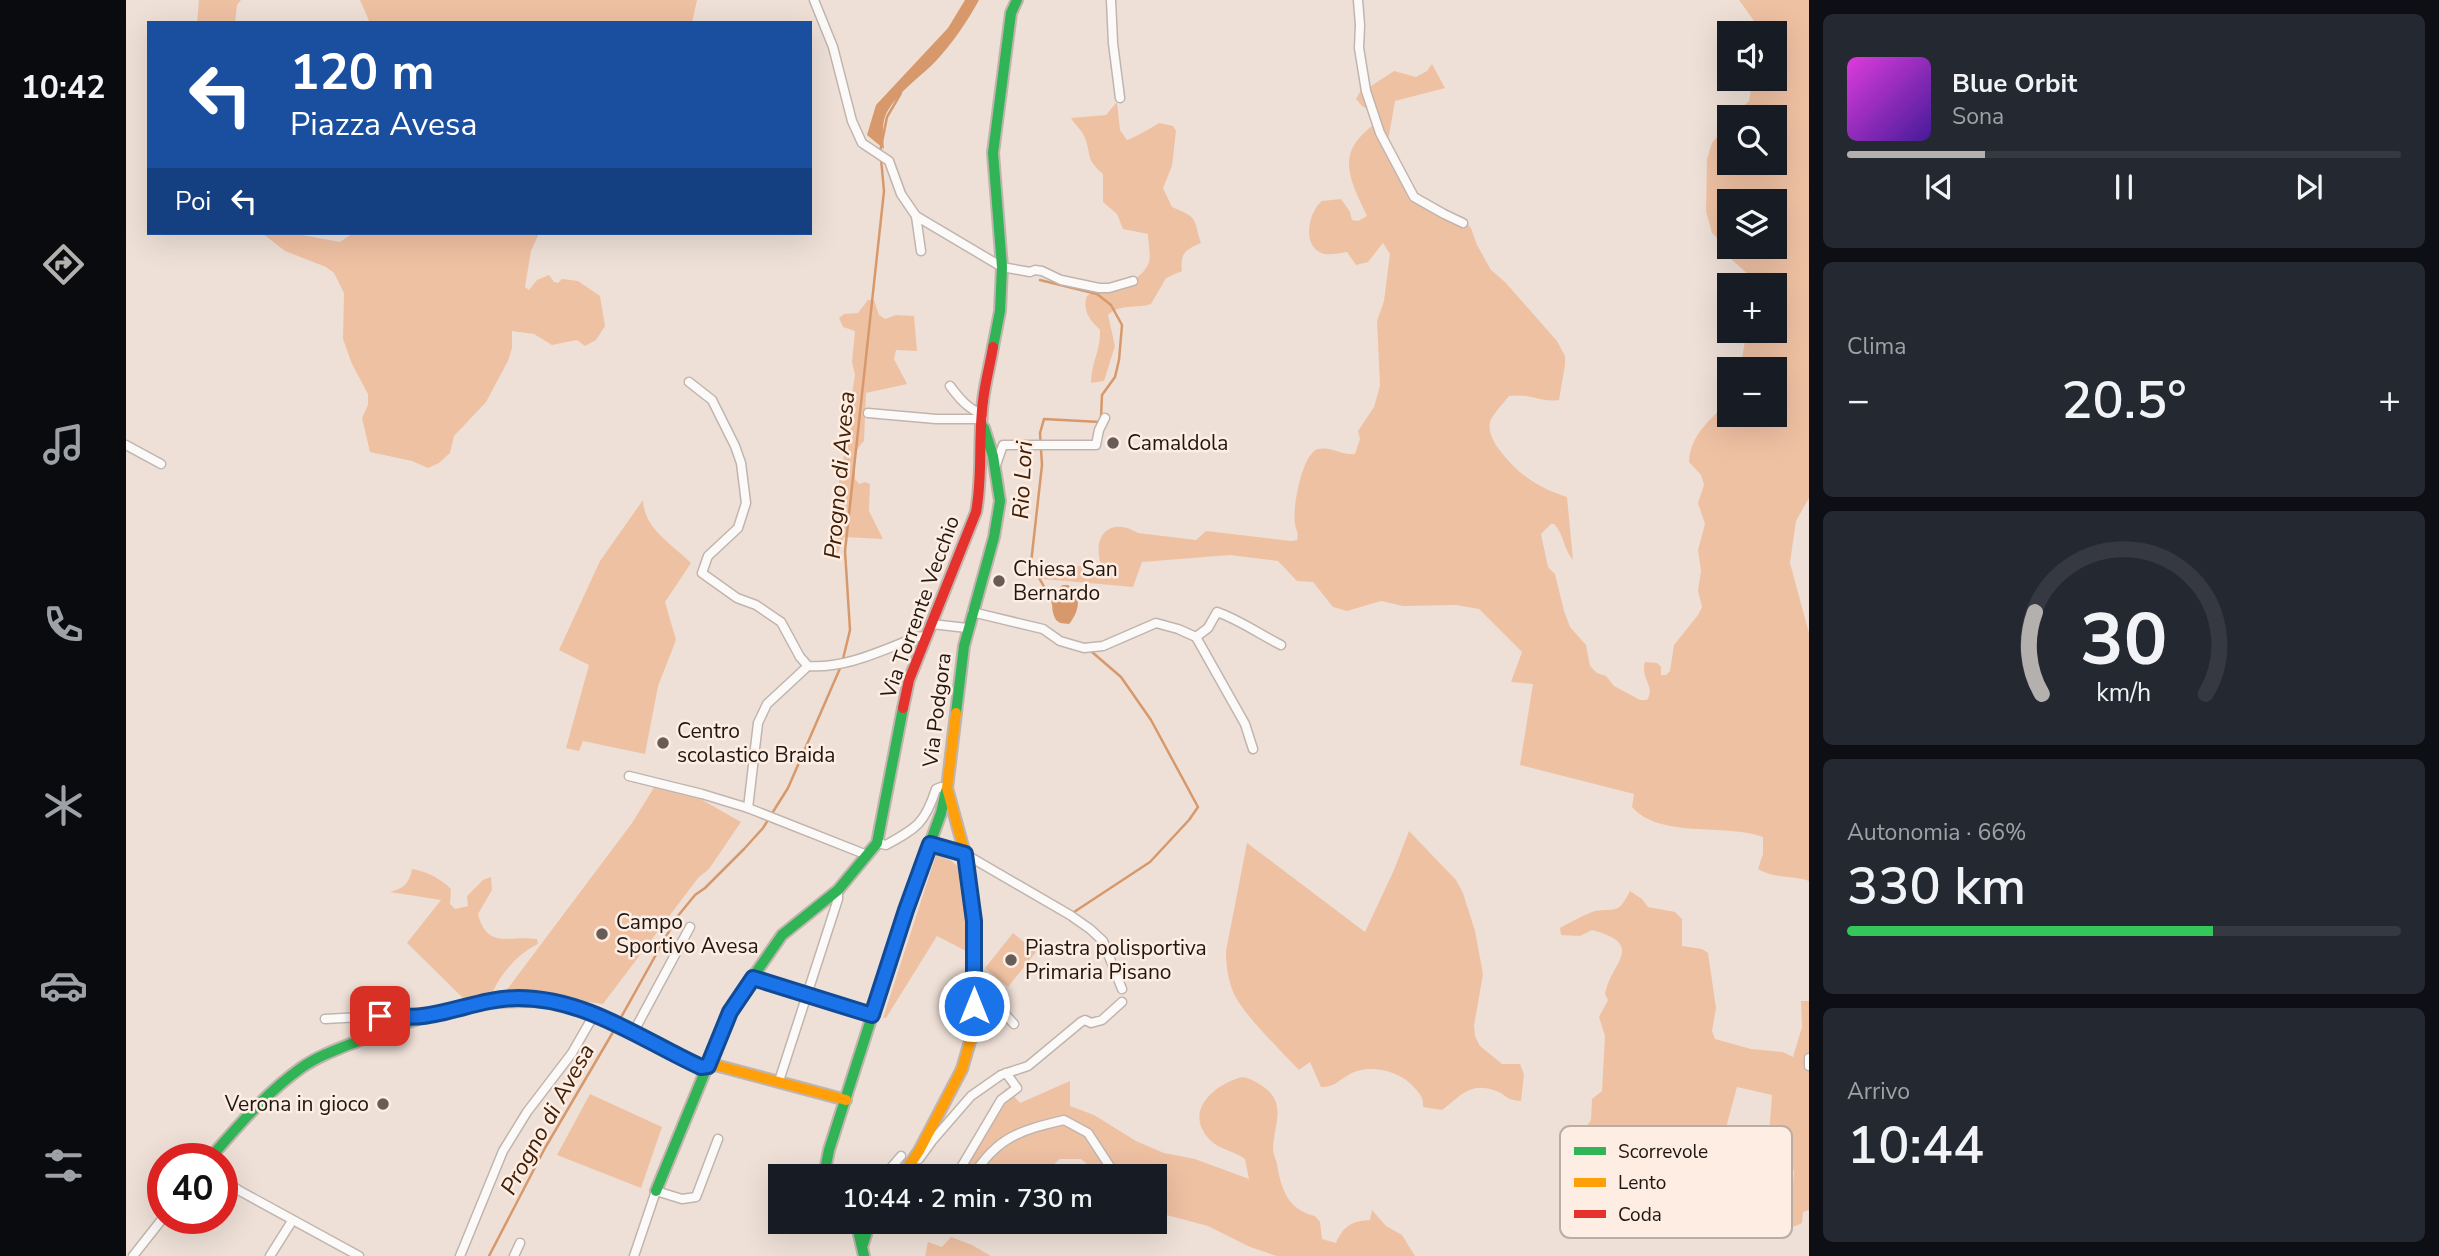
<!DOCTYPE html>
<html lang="it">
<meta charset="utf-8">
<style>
body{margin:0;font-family:"Nunito Sans",sans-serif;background:#242831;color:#f1f3f6;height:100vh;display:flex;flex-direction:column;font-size:26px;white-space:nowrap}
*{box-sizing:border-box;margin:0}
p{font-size:23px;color:#9ea1a6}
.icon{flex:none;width:38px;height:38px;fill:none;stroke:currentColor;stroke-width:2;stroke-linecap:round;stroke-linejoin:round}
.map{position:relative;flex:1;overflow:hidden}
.drawer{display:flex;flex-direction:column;gap:14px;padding:14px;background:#0d0f14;width:630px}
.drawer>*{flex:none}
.guide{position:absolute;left:21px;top:21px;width:665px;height:214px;border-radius:0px;box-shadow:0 7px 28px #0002;background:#1a4fa0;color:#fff;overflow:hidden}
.buttons{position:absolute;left:1591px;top:21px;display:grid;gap:14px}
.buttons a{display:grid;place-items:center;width:70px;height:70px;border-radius:0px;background:#171b24;box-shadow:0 7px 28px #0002;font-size:35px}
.speed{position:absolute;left:21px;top:1143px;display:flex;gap:14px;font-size:35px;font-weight:700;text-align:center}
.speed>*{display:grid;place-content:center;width:91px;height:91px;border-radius:50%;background:#171b24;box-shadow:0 7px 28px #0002;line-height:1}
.speed .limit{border:10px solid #d22;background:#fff;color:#111}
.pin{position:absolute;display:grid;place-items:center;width:60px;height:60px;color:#fff;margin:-30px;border-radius:14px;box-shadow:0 4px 10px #0006}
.me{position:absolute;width:77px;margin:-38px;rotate:0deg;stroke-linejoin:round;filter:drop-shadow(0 0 5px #0008)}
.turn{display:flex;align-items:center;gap:24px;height:147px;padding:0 28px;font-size:32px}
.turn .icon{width:91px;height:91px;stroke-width:2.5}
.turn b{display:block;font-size:49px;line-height:60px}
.then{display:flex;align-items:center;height:66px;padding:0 28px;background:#0003;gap:14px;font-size:26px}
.big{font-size:52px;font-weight:600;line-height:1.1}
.drawer .card{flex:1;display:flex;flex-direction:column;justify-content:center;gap:10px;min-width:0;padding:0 24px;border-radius:10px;background:#242831}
.drawer .dial{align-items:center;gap:0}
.dial svg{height:182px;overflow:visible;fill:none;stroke:#363941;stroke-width:7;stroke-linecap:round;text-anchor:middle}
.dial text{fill:#f1f3f6;stroke:none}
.song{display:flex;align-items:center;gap:21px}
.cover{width:84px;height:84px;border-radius:10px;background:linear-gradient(135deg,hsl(300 70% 55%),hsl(260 70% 35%))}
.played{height:7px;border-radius:4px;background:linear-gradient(90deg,#b3b0ae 25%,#363941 25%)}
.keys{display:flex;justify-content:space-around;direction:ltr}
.heat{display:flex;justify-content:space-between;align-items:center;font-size:38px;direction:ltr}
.charge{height:10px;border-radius:5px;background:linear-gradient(90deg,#34c759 66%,#363941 0)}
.trip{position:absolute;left:642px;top:1164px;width:399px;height:70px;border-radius:0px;background:#171b24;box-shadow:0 7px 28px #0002;font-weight:600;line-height:70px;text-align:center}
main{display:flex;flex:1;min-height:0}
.tabs{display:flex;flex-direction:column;width:126px;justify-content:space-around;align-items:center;background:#090b0e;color:#9ea1a6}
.tabs .icon{width:49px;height:49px}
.tabs .active{color:#b3b0ae}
.tabs b{font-size:32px;color:#f1f3f6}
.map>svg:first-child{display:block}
</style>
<main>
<nav class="tabs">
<b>10:42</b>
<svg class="icon active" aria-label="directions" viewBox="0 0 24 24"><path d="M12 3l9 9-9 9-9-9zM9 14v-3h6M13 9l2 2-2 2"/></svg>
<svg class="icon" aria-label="music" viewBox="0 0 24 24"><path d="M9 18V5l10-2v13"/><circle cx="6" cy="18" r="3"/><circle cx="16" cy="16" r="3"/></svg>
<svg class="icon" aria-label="phone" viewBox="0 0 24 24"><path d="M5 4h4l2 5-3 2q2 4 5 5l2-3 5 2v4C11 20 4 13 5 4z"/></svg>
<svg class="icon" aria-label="climate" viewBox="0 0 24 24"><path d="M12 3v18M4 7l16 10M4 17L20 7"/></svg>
<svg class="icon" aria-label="car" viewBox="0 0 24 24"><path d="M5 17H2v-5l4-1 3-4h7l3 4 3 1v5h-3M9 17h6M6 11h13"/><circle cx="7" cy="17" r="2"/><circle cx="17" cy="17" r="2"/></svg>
<svg class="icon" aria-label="filters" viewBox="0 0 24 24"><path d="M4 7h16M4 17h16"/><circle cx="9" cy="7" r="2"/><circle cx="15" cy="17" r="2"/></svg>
</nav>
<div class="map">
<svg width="1683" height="1256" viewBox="0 0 1683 1256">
<rect width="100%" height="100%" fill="#eee0d7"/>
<g fill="#efc1a3" fill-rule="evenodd">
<polygon points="73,0 115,0 111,5 109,23 71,23"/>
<polygon points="234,0 571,0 566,23 244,23"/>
<path d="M 1613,0 L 1683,0 L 1683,498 L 1670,521 L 1664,563 L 1683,633 L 1683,881 C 1666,875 1648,879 1632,869 L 1637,854 L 1637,837 C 1598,823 1534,839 1506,807 L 1508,794 L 1394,765 L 1407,684 L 1385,682 L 1396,652 L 1353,609 L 1330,605 L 1277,606 L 1255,601 L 1221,611 L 1207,607 L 1187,582 L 1171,581 L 1152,561 L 1104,555 L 1016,562 L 1007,587 L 906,578 L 907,569 L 975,565 C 966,536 983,516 1012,533 L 1070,540 L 1080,531 L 1165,541 L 1171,540 C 1173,532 1170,531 1169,524 C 1166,509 1176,453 1192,449 C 1206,446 1213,455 1229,454 L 1234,439 L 1232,431 L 1248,407 L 1254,386 L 1251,321 L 1258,301 L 1264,254 L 1257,243 L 1242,262 L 1230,265 L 1221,252 C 1215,253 1205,255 1198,254 C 1175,248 1182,212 1196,201 L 1215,199 L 1224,212 L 1226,220 L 1232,221 L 1241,216 C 1221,174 1209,151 1253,121 L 1252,115 L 1236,106 L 1230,99 L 1235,90 L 1245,86 L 1268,71 L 1290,77 L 1301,71 L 1306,64 L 1319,88 L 1269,101 L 1262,141 L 1288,193 L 1300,203 L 1339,221 L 1345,228 L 1351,245 L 1365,270 L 1379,282 L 1431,341 L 1439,356 L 1439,365 L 1433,400 C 1414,403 1405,393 1383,396 C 1378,403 1367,413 1364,422 C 1362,431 1367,441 1372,448 C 1390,473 1412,488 1441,497 L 1447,560 C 1437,548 1438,534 1428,524 L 1425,524 L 1415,534 L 1422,567 L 1429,574 L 1438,611 L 1444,627 L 1460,645 L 1464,666 L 1471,673 L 1480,676 L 1488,686 L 1514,700 L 1521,700 C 1530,686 1514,679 1519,662 L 1531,663 L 1535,667 L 1535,675 L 1540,675 L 1544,671 L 1548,645 L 1572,615 L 1576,607 L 1572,591 L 1575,571 L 1572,550 L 1579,524 L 1572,503 L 1578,485 L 1575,475 L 1563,462 C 1564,434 1586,419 1603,400 L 1603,415 L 1648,415 L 1648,369 L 1614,369 L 1619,341 L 1624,331 L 1648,331 L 1648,285 L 1634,285 L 1604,258 L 1601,248 L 1586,233 L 1580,211 L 1581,159 L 1586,143 L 1603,122 L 1603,163 L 1648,163 L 1648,117 L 1606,117 L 1623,101 L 1627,79 L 1648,79 L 1648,33 L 1632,33 L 1631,25 ZM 1603,201 L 1648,201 L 1648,247 L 1603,247 Z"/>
<path d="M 991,102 L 994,130 L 1001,140 C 1006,139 1029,126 1033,123 L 1047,126 L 1050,131 L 1046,166 L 1037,188 L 1046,207 C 1073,218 1067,218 1075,243 C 1059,250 1054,253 1056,271 L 1040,278 L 1025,304 C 1011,309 994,303 982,315 L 989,346 L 978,381 L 965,383 C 965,363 975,350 974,330 C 964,320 956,311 961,296 L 971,289 C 988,293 1017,280 1023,262 C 1025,255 1022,242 1022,234 L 997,229 L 991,214 L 977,202 L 977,174 C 959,158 966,157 959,138 C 956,130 949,125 945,118 L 980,115 Z"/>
<polygon points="136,233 176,233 176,235 214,242 227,233 413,233 405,251 399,287 403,290 411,280 423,275 428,282 432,283 436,279 452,281 474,296 479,326 470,340 459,346 451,340 426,345 408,334 386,331 386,348 382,361 360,402 328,436 324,453 313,463 302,468 286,461 244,452 236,418 242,405 242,394 226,364 217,339 218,293 208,273 200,267 159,251"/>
<path d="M 742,300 L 748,300 L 753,315 L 759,319 L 770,315 L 788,316 L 791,351 L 770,350 L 768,359 L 781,384 L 740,393 L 738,441 C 727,450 729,466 729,479 L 733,484 L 739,482 L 744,484 L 743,511 L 757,539 L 718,537 L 711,556 L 707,526 L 715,468 L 726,424 L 725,399 L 729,375 L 726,362 L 729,331 L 717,327 L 713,318 L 718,314 L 732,313 Z"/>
<path d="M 517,500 C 518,529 546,544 565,563 L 539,602 L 550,640 L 532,686 L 519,754 L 457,741 L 453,751 L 440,748 L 463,665 L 433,650 L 474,561 Z"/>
<polygon points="529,786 571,797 615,822 583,869 572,878 477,1004 380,991 506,823"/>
<path d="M 1283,831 L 1330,880 L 1337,893 L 1349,931 L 1357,974 L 1348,1026 L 1349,1036 L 1354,1046 L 1376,1064 L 1394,1064 L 1398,1074 L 1395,1101 C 1378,1100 1382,1095 1370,1091 C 1344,1081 1335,1096 1316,1110 L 1297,1107 C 1298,1096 1292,1092 1285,1084 C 1270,1070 1242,1064 1224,1074 C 1213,1080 1207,1088 1195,1087 L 1184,1062 L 1173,1070 C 1156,1052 1118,1015 1108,994 C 1102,980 1100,966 1100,951 L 1121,843 L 1239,932 L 1268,870 Z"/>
<polygon points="810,855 824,860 842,875 842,952 811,936 760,1018 757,1018"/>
<path d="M 286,869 C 302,872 314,878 325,889 L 324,904 L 329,909 L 342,906 L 341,896 L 357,880 L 365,877 L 366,890 L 352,914 C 361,950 384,935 411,939 L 412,944 C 394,952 374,974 367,992 L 337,998 L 281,943 L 315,900 L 264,892 C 278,888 283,884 286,869 Z"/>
<path d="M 1504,891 L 1516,899 L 1522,907 L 1549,912 L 1556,919 L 1556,946 L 1576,949 L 1582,953 L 1590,1008 L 1586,1031 L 1589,1039 L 1625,1049 L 1657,1052 L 1667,1057 L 1676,1027 L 1675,1001 L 1683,1001 L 1683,1210 L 1677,1212 L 1676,1223 C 1653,1235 1647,1224 1626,1228 C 1617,1230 1611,1236 1599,1231 C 1594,1228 1573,1200 1565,1193 L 1557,1203 C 1541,1197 1527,1196 1512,1191 L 1496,1166 L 1488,1162 L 1462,1174 L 1452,1185 L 1449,1159 L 1463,1158 L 1461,1140 L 1453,1137 L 1465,1120 L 1466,1099 L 1476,1091 L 1479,1036 L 1473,1017 L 1482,1000 L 1479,994 C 1485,962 1521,945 1466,930 L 1454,936 L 1435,935 L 1434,928 C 1437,926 1466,911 1469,911 C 1492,908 1492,914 1504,891 ZM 1611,1087 L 1646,1095 L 1642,1148 L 1668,1171 L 1665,1205 L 1613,1200 L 1594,1150 Z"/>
<polygon points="887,933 910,952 882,987 859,968"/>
<path d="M 1116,1077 C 1124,1078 1128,1081 1135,1085 C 1162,1103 1148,1123 1147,1149 C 1147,1154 1150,1159 1151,1164 C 1155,1189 1162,1210 1189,1216 L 1194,1222 L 1196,1239 L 1210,1243 C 1217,1226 1226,1221 1244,1220 L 1246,1210 L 1260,1226 L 1276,1235 L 1289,1256 L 1151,1256 L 1124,1247 L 1082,1226 L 1029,1212 L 1029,1176 C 1002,1176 975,1178 955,1159 L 934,1159 L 922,1169 L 920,1176 L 824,1176 L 880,1088 L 894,1103 L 944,1081 L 944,1106 L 968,1115 L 1010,1141 L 1038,1153 L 1069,1159 L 1123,1179 L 1119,1159 C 1110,1152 1093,1149 1085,1141 C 1056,1112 1087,1085 1116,1077 Z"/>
<polygon points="464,1094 536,1127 515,1188 431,1155"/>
<polygon points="825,1237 846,1245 865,1256 799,1256 802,1242 816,1247"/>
</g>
<g fill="#d7996c">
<path d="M 839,0 L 853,0 C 841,22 826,44 809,62 C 793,78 772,92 761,112 C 755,123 757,138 758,149 L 741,135 L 750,105 L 822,28 Z"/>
<path d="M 937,585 L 942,585 C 957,595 953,612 943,624 L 934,623 L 930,620 C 923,608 926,593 937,585 Z"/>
</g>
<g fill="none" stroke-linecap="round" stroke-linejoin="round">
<g stroke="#d7996c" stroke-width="2.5">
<polyline points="754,152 761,117 775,93"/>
<polyline points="914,280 971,294 985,305 996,325 993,360 989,377 976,395 975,417"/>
<polyline points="928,605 905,563 916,465 914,433 918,419 974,422"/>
<polyline points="717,659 724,630 719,551 758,191 755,159"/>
<polyline points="945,914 1024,862 1063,820 1072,807 1025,720 995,677 966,652"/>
<polyline points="493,1021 551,917 569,895 579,888 618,849 637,828 650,807 662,788 715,666"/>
<polyline points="363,1256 419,1148 490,1027"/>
</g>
<g stroke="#c0b5ae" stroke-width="11">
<g id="street">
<polyline points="688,0 707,47 726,121 736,143 763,161 775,194 790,216 876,267 904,272 909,270 916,271 935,280 973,288 983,288 1007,281"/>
<polyline points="985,0 987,43 994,98"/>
<polyline points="1232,0 1234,25 1233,48 1240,91 1254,133 1288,197 1318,214 1337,223"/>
<polyline points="790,216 795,251"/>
<path d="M 563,382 L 586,400 L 609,446 L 615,463 L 620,503 L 612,528 L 582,556 L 576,573 L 611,598 L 630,605 L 655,622 L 674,657 L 682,666 C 719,669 757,650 791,637 L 800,636"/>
<path d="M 824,386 C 833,398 842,409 856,414"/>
<polyline points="742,413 810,419 857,419"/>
<polyline points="0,445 35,464"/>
<polyline points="869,468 877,445 970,445 973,430 979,418"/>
<polyline points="846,612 917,629 934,641 958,648 977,646 1030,623 1052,629 1070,637 1119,724 1127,749"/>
<polyline points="806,624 841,628"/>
<path d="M 1070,637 L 1082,628 L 1091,612 C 1114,620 1133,634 1155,645"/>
<polyline points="503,776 576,794 622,808 741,855"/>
<polyline points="622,808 632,723 641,704 682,666"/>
<path d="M 751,843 L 760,845 C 791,828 799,823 810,789 L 815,787 L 821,788"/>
<polyline points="839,854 944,915 964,929 977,941 996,989"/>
<polyline points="627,978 746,1015"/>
<polyline points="848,1006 878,1013 888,1024"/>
<polyline points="199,1019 272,1015 292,1016"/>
<polyline points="507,1033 564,927"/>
<polyline points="1683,1058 1683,1066"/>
<polyline points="653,1081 712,899 712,890"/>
<polyline points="793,1159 806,1141 845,1096 875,1075 902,1066 955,1022 959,1020 965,1023 976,1020 996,1002"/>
<polyline points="758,1176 775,1156"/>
<polyline points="830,1176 875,1100 891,1088 880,1073"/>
<path d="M 847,1176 C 871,1137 895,1130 938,1120 L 962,1133 L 990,1176"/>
<polyline points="96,1179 114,1191 233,1256"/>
<polyline points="7,1256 37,1218"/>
<polyline points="144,1256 166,1221"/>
<polyline points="334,1256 377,1151 401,1112 446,1053 469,1013"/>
<polyline points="388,1256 394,1243"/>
<polyline points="508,1256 530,1191 556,1199 570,1197 592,1139"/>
</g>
</g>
<g stroke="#c0b5ae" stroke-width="14">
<g id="fast">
<polyline points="867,347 874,311 876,267 867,153 885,13 891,0"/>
<polyline points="830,713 838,646 868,537 874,501 867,456 858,428"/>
<polyline points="804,844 839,854"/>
<path d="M 84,1158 C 112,1126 140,1093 175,1068 C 192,1056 212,1049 232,1041 C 293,1016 356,996 423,1002"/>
<polyline points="702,1176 699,1170 703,1150 780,910 815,813 820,791"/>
<polyline points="530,1191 597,1028 613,997 656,935 712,890 751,843 777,708"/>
<polyline points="730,1222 738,1256"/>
<polyline points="737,1244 744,1222"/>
</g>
</g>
<g stroke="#c0b5ae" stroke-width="14">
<g id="slow">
<path d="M 423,1002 C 478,1008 526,1044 575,1067 L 589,1065 L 720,1100"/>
<polyline points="776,1176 793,1151 836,1069 848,1028 848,921 844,882 839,854 821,788 830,713"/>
</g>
</g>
<g stroke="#c0b5ae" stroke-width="14">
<path id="jam" d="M 777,708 L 783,680 L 850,512 C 857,475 852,438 857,401 C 859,383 864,365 867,347"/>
</g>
<use href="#street" stroke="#fcfaf9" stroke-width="8"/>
<use href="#fast" stroke="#30b455" stroke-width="10"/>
<use href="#slow" stroke="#ff9f0a" stroke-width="10"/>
<use href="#jam" stroke="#e5322d" stroke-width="10"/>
</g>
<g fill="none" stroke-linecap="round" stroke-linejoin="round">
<g stroke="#114b97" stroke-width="18">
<path id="route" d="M 254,1016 C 269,1015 283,1018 297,1016 C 328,1012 360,998 392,998 C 460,998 516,1040 575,1067 L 582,1066 L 604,1012 L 627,978 L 746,1015 L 780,910 L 804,844 L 839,854 L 848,921 L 848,1006"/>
</g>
<use href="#route" stroke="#1a73e8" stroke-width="12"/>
</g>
<g fill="#675d56" stroke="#fdede3" stroke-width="2.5">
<circle cx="987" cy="443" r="7"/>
<circle cx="873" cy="581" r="7"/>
<circle cx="537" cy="743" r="7"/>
<circle cx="476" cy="934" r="7"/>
<circle cx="885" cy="960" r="7"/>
<circle cx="257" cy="1104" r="7"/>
</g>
<g text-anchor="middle" stroke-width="5" stroke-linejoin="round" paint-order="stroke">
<g font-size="21" fill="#1f1711" stroke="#fdede3" text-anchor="start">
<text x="1001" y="450">Camaldola</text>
<text x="887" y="576">Chiesa San<tspan x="887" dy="24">Bernardo</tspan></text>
<text x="551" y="738">Centro<tspan x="551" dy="24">scolastico Braida</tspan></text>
<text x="490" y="929">Campo<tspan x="490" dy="24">Sportivo Avesa</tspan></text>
<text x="899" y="955">Piastra polisportiva<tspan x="899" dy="24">Primaria Pisano</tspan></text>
<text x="243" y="1111" text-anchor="end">Verona in gioco</text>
</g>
<g font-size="21" fill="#1f1711" stroke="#fdede3">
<text transform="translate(794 607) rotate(-70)" y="7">Via Torrente Vecchio</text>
<text transform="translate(811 710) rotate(-83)" y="7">Via Podgora</text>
</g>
<g font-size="23" font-style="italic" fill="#412006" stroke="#fdede3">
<text transform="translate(713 475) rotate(-85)" y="8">Progno di Avesa</text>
<text transform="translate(896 480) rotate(-87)" y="8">Rio Lori</text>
<text transform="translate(421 1119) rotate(-61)" y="8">Progno di Avesa</text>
</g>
</g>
<rect x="1434" y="1126" width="232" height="112" rx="10" fill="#fdede3" stroke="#baada4" stroke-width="2"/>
<rect x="1448" y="1147" width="32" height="8" fill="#30b455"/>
<rect x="1448" y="1178" width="32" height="9" fill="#ff9f0a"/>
<rect x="1448" y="1210" width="32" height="8" fill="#e5322d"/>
<g font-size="19" fill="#1f1711">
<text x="1492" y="1158">Scorrevole</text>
<text x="1492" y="1189">Lento</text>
<text x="1492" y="1221">Coda</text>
</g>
</svg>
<div class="buttons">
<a><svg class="icon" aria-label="sound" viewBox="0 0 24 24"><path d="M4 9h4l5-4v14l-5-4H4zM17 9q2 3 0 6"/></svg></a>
<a><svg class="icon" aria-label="search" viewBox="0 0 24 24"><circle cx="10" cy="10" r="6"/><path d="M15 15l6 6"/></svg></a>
<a><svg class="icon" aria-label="layers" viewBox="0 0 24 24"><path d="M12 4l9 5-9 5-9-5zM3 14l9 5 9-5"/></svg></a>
<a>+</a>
<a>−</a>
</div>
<div class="speed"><div class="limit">40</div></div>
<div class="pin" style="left:254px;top:1016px;background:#d93025"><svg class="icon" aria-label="arrive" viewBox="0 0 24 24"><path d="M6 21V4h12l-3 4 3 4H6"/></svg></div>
<svg class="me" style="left:848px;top:1006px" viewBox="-20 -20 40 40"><circle r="17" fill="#1a73e8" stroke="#fff" stroke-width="3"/><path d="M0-11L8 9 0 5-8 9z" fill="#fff"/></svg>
<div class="trip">10:44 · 2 min · 730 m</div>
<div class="guide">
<div class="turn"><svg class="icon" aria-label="left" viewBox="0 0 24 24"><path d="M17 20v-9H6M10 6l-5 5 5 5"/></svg><div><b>120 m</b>Piazza Avesa</div></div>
<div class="then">Poi<svg class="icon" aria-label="left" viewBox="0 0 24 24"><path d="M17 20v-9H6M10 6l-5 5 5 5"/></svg></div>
</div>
</div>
<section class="drawer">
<div class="card">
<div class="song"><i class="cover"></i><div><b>Blue Orbit</b><p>Sona</p></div></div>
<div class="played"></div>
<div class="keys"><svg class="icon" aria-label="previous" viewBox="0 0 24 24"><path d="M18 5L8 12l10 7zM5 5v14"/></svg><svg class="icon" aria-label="pause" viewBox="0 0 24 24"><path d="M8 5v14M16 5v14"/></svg><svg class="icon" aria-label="next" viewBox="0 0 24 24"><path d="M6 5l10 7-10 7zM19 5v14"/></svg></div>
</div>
<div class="card"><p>Clima</p>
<div class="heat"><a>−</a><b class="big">20.5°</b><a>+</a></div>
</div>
<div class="card dial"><svg viewBox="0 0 100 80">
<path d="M14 69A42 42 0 1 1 86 69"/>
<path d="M14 69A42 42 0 0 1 11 33" stroke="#b3b0ae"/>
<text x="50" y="56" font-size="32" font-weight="700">30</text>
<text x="50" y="72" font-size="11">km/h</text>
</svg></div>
<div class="card"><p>Autonomia · 66%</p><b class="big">330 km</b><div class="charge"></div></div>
<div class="card"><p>Arrivo</p><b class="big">10:44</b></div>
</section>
</main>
